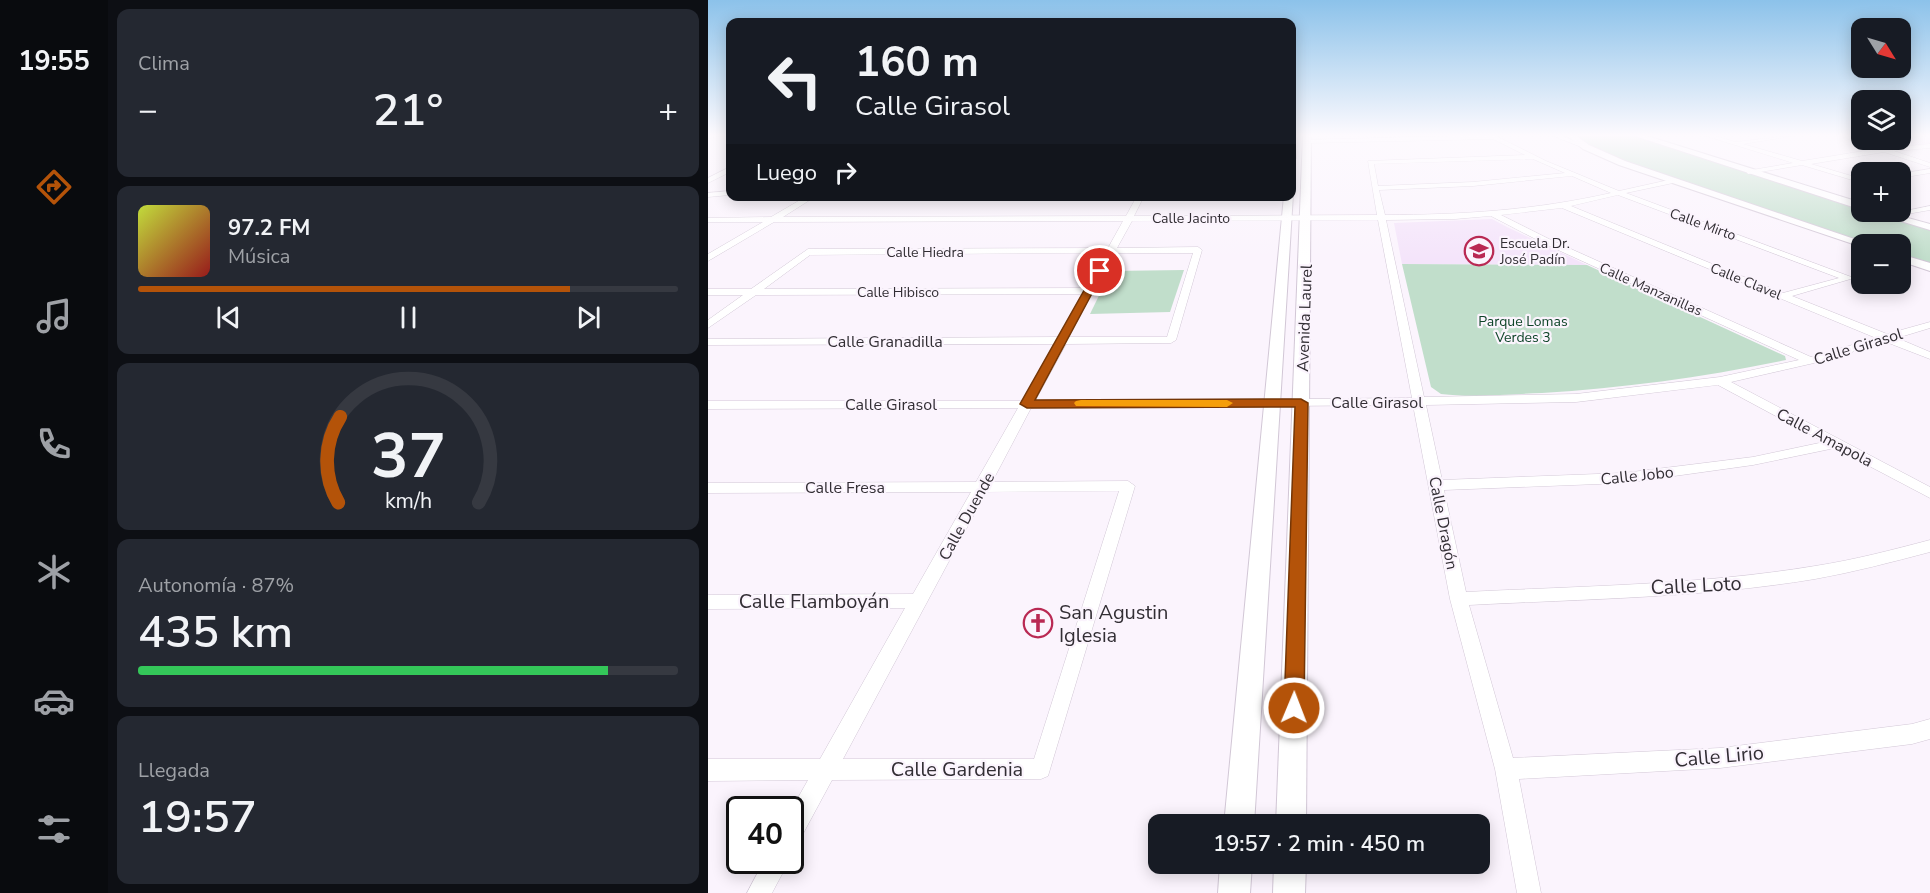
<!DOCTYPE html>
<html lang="es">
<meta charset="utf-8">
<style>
body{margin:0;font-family:"Nunito Sans",sans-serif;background:#242831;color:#f1f3f6;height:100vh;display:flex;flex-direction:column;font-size:22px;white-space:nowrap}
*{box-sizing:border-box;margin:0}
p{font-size:20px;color:#9ea1a6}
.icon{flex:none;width:33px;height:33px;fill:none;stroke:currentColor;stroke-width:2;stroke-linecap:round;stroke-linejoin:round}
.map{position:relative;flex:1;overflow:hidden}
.details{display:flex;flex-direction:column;gap:9px;padding:9px;background:#0d0f14;width:600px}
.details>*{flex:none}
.top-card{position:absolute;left:18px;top:18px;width:570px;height:183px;border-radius:12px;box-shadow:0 3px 15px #0003;background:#171b24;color:#f1f3f6;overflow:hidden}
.needle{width:39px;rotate:127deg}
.tools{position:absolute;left:1143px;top:18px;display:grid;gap:12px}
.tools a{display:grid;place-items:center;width:60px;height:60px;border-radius:12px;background:#171b24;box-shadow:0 3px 15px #0003;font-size:30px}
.speed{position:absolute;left:18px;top:796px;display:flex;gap:12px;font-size:30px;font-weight:700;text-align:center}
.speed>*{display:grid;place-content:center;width:78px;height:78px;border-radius:50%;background:#171b24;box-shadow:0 3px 15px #0003;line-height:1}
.speed .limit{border:3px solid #111;border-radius:9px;background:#fff;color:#111}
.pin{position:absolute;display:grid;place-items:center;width:51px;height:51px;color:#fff;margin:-26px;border:3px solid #fff;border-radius:50%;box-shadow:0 2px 6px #0007}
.me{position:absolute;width:66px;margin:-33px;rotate:1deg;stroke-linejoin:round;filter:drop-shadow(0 0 4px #0008)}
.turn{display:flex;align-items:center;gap:21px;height:126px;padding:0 30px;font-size:27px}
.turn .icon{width:78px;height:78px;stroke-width:2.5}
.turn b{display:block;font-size:42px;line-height:51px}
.then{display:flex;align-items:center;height:57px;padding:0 30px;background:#0003;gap:12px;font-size:22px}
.big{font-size:45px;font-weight:600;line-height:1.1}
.details .tile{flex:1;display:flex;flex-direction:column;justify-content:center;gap:9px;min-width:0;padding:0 21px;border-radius:12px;background:#242831}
.details .dial{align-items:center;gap:0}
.dial svg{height:156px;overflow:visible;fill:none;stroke:#363941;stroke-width:7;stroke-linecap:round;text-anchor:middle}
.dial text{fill:#f1f3f6;stroke:none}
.song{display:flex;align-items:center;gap:18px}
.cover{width:72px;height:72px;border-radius:9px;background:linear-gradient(135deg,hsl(70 70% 55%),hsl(0 70% 35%))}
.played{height:6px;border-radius:3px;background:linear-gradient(90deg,#b45309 80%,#363941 80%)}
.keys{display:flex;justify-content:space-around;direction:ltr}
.heat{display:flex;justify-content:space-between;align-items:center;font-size:33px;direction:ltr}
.charge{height:9px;border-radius:4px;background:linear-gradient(90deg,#34c759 87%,#363941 0)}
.trip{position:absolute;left:440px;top:814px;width:342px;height:60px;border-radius:12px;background:#171b24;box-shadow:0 3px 15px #0003;font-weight:600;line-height:60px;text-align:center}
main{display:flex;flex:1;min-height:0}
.tabs{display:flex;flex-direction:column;width:108px;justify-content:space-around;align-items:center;background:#090b0e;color:#9ea1a6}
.tabs .icon{width:42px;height:42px}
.tabs .active{color:#b45309}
.tabs b{font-size:27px;color:#f1f3f6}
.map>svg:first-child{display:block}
</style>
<main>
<nav class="tabs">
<b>19:55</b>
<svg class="icon active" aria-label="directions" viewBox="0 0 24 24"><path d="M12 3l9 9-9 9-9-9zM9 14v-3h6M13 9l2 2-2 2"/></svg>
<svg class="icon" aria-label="music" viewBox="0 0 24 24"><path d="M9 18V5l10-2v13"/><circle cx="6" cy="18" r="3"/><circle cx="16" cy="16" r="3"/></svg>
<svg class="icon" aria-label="phone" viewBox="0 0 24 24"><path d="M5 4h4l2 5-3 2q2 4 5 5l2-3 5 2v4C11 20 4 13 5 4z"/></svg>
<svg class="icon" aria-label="climate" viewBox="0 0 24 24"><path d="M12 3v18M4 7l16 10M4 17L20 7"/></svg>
<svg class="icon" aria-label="car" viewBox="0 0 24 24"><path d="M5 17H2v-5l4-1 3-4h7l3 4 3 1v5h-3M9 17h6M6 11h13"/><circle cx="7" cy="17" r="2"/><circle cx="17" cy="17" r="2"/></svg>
<svg class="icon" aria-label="filters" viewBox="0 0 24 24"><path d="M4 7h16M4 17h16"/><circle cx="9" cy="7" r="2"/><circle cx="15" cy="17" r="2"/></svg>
</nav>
<section class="details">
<div class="tile"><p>Clima</p>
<div class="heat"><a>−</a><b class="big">21°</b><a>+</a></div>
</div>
<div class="tile">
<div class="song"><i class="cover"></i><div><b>97.2 FM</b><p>Música</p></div></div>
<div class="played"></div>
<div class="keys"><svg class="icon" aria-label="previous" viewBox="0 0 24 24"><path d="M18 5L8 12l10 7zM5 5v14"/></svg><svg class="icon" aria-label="pause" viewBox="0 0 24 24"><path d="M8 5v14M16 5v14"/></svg><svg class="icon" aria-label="next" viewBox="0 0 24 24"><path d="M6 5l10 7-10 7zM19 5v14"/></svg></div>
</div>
<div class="tile dial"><svg viewBox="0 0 100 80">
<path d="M14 69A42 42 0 1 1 86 69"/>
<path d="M14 69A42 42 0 0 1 15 25" stroke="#b45309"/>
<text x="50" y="56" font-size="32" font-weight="700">37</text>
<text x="50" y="72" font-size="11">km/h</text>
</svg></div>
<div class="tile"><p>Autonomía · 87%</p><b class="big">435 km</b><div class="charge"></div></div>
<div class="tile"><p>Llegada</p><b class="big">19:57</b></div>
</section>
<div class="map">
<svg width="1222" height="893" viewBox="0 0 1222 893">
<rect width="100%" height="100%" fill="#fbf4fd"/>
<g fill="#f4e4fa">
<polygon points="1135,135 1153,135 1154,140 1192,140 1193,135 1222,135 1222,145 1170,146"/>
<polygon points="784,219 799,227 879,265 694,264 686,223"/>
</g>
<g fill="#c1decb">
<polygon points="861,135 928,135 1153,207 1154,212 1168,212 1222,227 1222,267 1193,257 1192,244 1155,244 962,181 878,147"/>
<path d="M 694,264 L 879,265 L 1077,356 L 1078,360 C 997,377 916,388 834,393 C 801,394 766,398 733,394 L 723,387 Z"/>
<polygon points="476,270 462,312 382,314 403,271"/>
</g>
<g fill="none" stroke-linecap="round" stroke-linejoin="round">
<g stroke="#d2c7d6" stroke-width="1">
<g id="minor">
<polygon points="0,135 21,135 0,138"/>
<path d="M 786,135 L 838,161 L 911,191 L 965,179 L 965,183 L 918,193 L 1146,278 L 1084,296 L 1179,334 L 1222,322 L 1222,328 L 1189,338 L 1222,352 L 1222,359 L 1178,342 L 1106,363 L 1023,382 L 1222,487 L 1222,498 L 1127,448 L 1045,465 L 916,483 L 736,490 L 758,592 C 874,586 992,585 1107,566 C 1146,560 1184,550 1222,540 L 1222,552 C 1184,562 1146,572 1107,579 C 993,598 876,599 761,605 L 805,758 L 1012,748 L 1204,724 L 1222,719 L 1222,739 L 1204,744 L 1012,768 L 811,779 L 833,893 L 809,893 L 787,769 L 742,599 L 705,405 L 323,408 L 284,482 L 420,481 L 427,486 L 340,776 L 333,779 L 124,780 L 90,843 L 82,846 L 82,812 L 100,780 L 0,781 L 0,759 L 112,759 L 197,608 L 0,609 L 0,595 L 205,594 L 263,492 L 0,493 L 0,483 L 268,482 L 310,408 L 0,409 L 0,401 L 314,401 L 346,344 L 0,345 L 0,339 L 350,337 L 374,294 L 48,295 L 0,328 L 0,320 L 35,295 L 0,295 L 0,289 L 43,289 L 100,249 L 400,248 L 415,221 L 66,222 L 0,261 L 0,254 L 55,222 L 0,222 L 0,218 L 63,217 L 99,196 L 108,196 L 75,217 L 418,216 L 429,196 L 436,196 L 426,216 L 669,215 L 660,161 L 817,155 L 785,139 L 599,143 L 597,140 ZM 825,159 L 857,173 L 765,182 L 670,186 L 666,164 ZM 864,176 L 903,193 C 828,210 753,215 677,215 L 671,190 L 765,186 ZM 910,195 L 1131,278 L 1075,293 L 863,206 ZM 854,208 L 1168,338 L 1103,357 L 843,240 L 793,215 ZM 783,216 L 837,244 L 1091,360 L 1012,377 L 868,394 L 716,397 L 678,220 L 747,219 ZM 670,220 L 704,398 L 327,401 L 358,344 L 463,343 L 468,340 L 494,250 L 490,247 L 409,248 L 424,221 ZM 397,253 L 377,288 L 56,289 L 102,255 ZM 406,253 L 485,253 L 459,337 L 361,337 ZM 1010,385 L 1116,442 L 1045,457 L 916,473 L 734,480 L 718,405 L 868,402 ZM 411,491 L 326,759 L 135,759 L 278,492 Z"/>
<polygon points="843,135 851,135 881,147 876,148"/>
<polygon points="995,135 1004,135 1027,142 1090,135 1035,144 1094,161 1168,149 1129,135 1138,135 1177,148 1222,144 1222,148 1186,151 1222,163 1222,167 1176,152 1103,164 1154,179 1154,183 1094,165 1040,174 1038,171 1085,163"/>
<polygon points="22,167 22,172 0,183 0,178"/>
<polygon points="1222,169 1222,173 1192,178 1192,174"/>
<polygon points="22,191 22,195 0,197 0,193"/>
<polygon points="1222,206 1222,210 1182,217 1178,215"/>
<polygon points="56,861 81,861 64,893 39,893"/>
</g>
</g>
<g stroke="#d2c7d6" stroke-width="2">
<g id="tertiary">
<polygon points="584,135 589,135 588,158 584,161"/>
<polygon points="595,135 603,135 598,825 568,825"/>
<polygon points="858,135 867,135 881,145 917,161 1161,244 1151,246 911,165 875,149"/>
<polygon points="924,135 936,135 1154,203 1154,210"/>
<polygon points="585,194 546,825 516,825 576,196 584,196"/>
<polygon points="1163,212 1178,212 1222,224 1222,230"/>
<polygon points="1192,254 1222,263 1222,271 1192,261"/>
<polygon points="512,864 544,864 542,893 510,893"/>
<polygon points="566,864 598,864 597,893 565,893"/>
</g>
</g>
<use href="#minor" fill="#fff" fill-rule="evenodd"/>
<use href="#tertiary" fill="#fff" fill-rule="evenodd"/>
</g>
<linearGradient id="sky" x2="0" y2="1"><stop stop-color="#8cc2ea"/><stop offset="0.52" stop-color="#fdfafe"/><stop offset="1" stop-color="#fdfafe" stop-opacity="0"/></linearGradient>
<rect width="1222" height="260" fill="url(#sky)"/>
<polygon fill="#b45309" stroke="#753606" stroke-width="1.5" points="392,268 396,271 327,400 593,399 600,403 596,708 593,714 586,717 579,714 576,708 587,407 319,408 312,404 387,271"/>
<polygon fill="#f59e0b" points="373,400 519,400 525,403 519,407 368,406 366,403 368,401"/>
<defs>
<g id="school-ring" transform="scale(1.5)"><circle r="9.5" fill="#fbf4fd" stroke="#b92953" stroke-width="1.5"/><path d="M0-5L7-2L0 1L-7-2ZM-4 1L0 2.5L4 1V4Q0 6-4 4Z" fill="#b92953"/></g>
<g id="church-ring" transform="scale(1.5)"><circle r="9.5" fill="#fbf4fd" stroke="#b92953" stroke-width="1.5"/><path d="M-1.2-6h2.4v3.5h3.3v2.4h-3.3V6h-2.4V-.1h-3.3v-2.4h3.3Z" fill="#b92953"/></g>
</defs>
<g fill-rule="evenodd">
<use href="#school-ring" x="771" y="251"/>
<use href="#church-ring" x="330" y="623"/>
</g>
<g text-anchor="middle" stroke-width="4.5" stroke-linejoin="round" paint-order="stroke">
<g font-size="14" fill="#322e34" stroke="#fbf4fd">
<text x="483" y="223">Calle Jacinto</text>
<text transform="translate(995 224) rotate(20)" y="5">Calle Mirto</text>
<text x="217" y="257">Calle Hiedra</text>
<text transform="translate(1038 281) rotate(22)" y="5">Calle Clavel</text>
<text transform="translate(943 289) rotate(24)" y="5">Calle Manzanillas</text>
<text x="190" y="297">Calle Hibisco</text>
</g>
<g font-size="14" fill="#322e34" stroke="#fbf4fd" text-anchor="start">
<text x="792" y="248">Escuela Dr.<tspan x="792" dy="16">José Padín</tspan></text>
</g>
<g font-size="14" fill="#0e4428" stroke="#fbf4fd">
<text x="815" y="326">Parque Lomas<tspan x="815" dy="16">Verdes 3</tspan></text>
</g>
<g font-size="16" fill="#322e34" stroke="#fbf4fd">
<text transform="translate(596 318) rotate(-88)" y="6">Avenida Laurel</text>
<text x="177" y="347">Calle Granadilla</text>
<text transform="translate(1150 346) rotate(-17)" y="6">Calle Girasol</text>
<text x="669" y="408">Calle Girasol</text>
<text x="183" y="410">Calle Girasol</text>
<text transform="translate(1117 437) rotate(28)" y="6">Calle Amapola</text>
<text transform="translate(929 475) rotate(-6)" y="6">Calle Jobo</text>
<text x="137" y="493">Calle Fresa</text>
<text transform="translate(258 516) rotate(-61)" y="6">Calle Duende</text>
<text transform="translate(736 523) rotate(79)" y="6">Calle Dragón</text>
</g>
<g font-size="20" fill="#322e34" stroke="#fbf4fd">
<text transform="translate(988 585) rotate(-3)" y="7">Calle Loto</text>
<text x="106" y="608">Calle Flamboyán</text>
<text transform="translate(1011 756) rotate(-5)" y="7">Calle Lirio</text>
<text x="249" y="776">Calle Gardenia</text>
</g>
<g font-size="20" fill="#322e34" stroke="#fbf4fd" text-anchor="start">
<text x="351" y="619">San Agustin<tspan x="351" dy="23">Iglesia</tspan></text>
</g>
</g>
</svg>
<div class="tools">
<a><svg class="needle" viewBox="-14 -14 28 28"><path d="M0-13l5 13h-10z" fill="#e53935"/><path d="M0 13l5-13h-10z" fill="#9ea1a6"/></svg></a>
<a><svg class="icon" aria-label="layers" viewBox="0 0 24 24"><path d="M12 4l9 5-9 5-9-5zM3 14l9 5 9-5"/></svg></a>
<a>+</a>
<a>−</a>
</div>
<div class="speed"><div class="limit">40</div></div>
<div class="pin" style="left:392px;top:271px;background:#d93025"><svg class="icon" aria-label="arrive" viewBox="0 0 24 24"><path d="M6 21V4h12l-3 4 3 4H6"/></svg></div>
<svg class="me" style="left:586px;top:708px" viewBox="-20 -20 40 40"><circle r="17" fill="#b45309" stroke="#fff" stroke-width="3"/><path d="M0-11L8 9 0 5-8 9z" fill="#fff"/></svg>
<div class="trip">19:57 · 2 min · 450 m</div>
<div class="top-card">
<div class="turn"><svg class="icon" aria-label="left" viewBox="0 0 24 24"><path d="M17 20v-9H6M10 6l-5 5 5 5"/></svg><div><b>160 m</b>Calle Girasol</div></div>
<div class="then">Luego<svg class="icon" aria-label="right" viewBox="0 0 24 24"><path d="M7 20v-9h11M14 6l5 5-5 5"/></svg></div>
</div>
</div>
</main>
